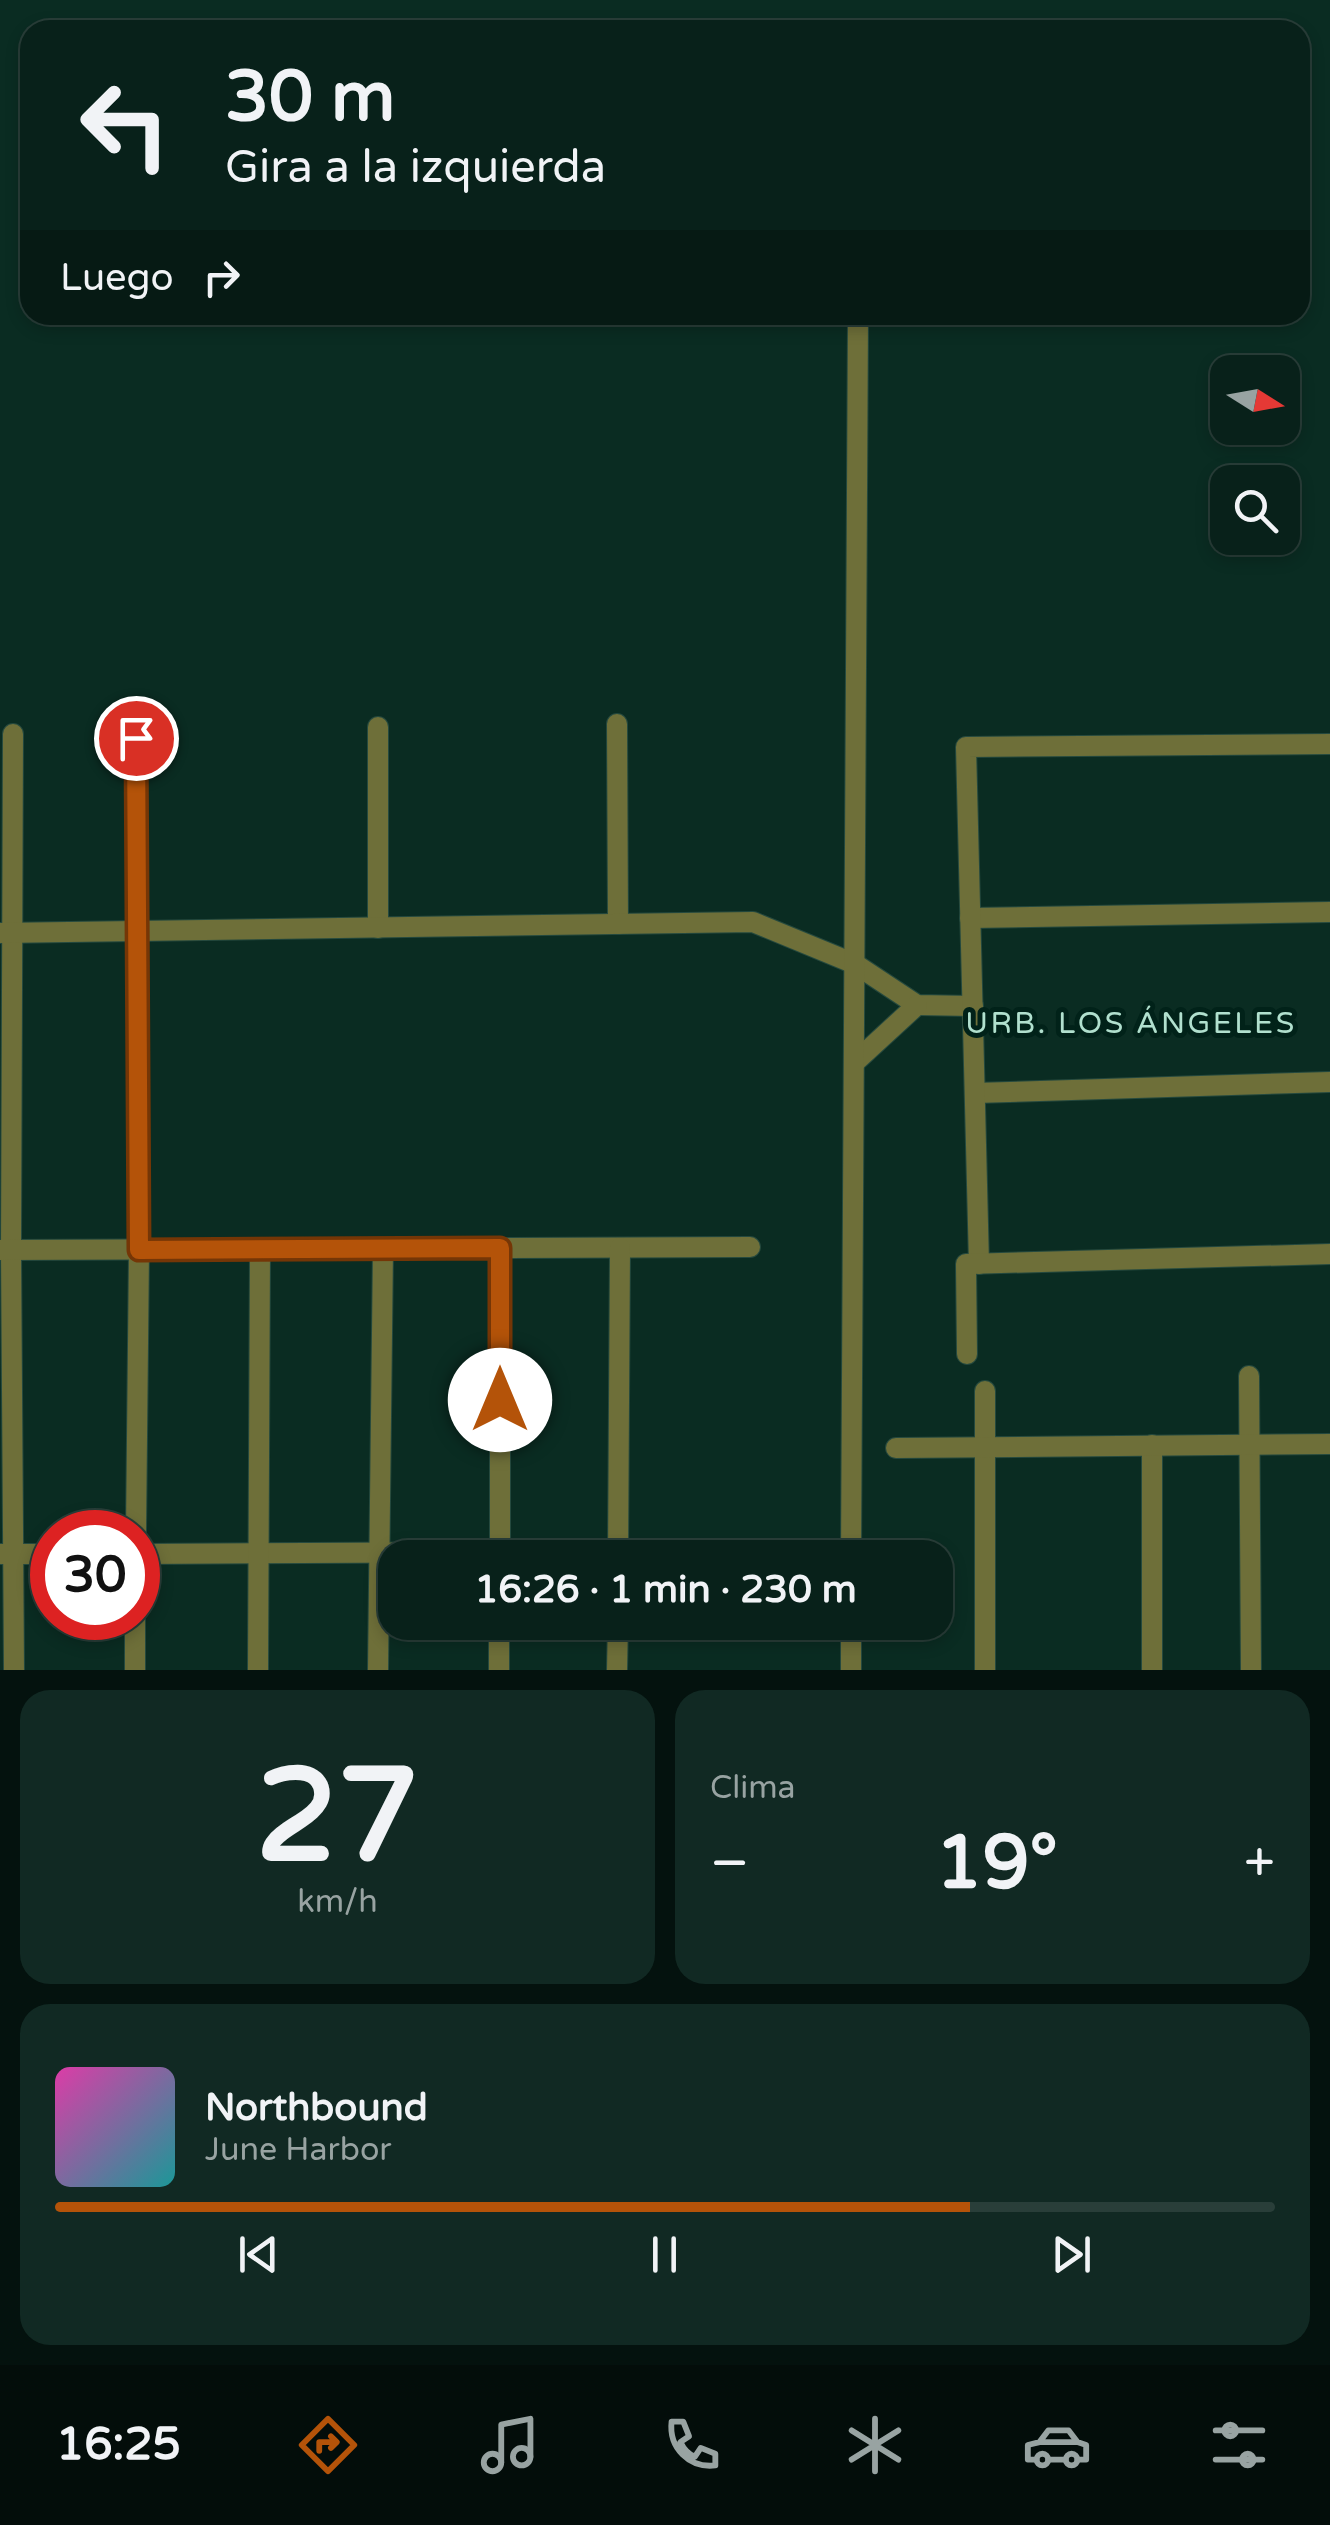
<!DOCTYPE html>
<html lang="es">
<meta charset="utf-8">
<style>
body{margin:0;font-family:"Varela Round",sans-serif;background:#112923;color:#f1f3f6;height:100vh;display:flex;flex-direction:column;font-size:38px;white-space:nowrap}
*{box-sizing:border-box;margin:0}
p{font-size:32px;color:#98a3a2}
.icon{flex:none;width:55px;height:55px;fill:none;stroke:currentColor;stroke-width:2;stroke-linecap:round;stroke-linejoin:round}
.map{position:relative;height:1670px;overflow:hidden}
.drawer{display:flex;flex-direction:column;gap:20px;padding:20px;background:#04120e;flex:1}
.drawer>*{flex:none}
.top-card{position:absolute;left:20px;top:20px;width:1290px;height:305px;border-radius:30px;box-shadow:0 5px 15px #0003,0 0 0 2px #293e39;background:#08211a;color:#f1f3f6;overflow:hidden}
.needle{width:65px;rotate:101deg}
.controls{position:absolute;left:1210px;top:355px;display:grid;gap:20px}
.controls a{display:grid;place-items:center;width:90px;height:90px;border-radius:20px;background:#08211a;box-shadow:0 5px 15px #0003,0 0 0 2px #293e39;font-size:50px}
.speed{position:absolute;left:30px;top:1510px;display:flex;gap:20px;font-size:50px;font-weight:700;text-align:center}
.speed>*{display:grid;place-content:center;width:130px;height:130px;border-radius:50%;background:#08211a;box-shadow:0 5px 15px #0003,0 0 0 2px #293e39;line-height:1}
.speed .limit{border:15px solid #d22;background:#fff;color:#111}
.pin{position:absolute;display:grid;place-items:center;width:85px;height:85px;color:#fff;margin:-42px;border:5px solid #fff;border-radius:50%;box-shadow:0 2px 10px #0007}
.me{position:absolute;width:110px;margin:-55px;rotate:0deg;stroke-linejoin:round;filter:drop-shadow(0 0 8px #0008)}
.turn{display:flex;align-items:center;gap:35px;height:210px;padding:0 40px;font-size:45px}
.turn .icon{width:130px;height:130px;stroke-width:2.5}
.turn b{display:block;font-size:70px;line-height:85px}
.then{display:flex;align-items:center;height:95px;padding:0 40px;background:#0003;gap:20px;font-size:38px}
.big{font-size:75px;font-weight:800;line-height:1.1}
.drawer .card{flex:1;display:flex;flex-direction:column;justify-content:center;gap:15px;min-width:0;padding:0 35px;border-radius:30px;background:#112923}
.drawer .dial{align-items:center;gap:0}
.dial b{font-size:130px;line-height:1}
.song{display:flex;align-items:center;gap:30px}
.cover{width:120px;height:120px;border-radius:15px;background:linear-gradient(135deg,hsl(320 70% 55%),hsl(180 70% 35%))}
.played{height:10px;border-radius:5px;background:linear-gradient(90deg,#b45309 75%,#293e39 75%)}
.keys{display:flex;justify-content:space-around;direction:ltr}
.heat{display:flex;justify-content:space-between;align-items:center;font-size:55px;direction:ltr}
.drawer .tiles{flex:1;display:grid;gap:20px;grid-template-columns:1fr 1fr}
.card:last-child{grid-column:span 2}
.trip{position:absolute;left:378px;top:1540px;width:575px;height:100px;border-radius:30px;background:#08211a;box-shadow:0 5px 15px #0003,0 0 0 2px #293e39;font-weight:800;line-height:100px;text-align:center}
.tabs{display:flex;height:160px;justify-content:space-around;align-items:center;background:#030d0a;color:#98a3a2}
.tabs .icon{width:70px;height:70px}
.tabs .on{color:#b45309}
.tabs b{font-size:45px;color:#f1f3f6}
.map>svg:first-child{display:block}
</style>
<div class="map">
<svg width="1330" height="1670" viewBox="0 0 1330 1670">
<rect width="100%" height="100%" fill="#0a2c22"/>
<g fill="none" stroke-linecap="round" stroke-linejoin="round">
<g stroke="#25493e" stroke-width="22">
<g id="minor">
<polyline points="617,724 618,924"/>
<polyline points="378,727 378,928"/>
<polyline points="13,734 11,1250 14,1670"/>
<polyline points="136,738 139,1250 136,1532"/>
<polyline points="970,918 1330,912"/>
<polyline points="0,933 753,922 855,964 917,1005 973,1006"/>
<polyline points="854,1063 917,1005"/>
<polyline points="975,1093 1330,1082"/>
<polyline points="0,1250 750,1247"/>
<polyline points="979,1264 966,747 1330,744"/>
<polyline points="967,1354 966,1264 1330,1254"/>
<polyline points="1249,1376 1251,1670"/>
<polyline points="985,1391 985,1670"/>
<polyline points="1152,1445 1152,1670"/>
<polyline points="896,1448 1330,1444"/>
<polyline points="0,1554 52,1554"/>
<polyline points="138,1554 851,1550"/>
<polyline points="500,1558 500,1248"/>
<polyline points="618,1558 620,1248"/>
<polyline points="851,1558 858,315"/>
<polyline points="851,1622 851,1670"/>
<polyline points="135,1670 135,1618"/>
<polyline points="258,1670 260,1249"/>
<polyline points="378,1670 383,1249"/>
<polyline points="499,1670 499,1622"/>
<polyline points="617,1670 618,1622"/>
</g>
</g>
<use href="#minor" stroke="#6e6f39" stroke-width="20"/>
</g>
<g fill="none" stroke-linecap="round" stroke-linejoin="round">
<g stroke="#753606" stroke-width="25">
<polyline id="route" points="136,738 139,1250 500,1248 500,1400"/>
</g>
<use href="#route" stroke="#b45309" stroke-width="18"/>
</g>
<g text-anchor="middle" stroke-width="10" stroke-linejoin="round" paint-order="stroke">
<g font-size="30" letter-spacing="2.5" fill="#b1e0ce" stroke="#012219">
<text x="1131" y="1033">URB. LOS ÁNGELES</text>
</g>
</g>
</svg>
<div class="controls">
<a><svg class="needle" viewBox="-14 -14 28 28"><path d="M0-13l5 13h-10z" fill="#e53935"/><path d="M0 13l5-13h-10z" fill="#98a3a2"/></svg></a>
<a><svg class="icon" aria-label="search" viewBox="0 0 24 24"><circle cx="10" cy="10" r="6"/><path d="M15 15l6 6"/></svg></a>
</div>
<div class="speed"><div class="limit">30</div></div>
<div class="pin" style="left:136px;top:738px;background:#d93025"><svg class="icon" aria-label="arrive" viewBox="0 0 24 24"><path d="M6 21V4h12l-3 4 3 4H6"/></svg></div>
<svg class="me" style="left:500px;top:1400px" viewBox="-20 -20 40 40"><circle r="19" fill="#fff"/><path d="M0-13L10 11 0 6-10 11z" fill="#b45309"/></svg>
<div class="trip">16:26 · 1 min · 230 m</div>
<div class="top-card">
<div class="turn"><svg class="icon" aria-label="left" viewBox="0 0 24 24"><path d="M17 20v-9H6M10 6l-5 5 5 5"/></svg><div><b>30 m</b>Gira a la izquierda</div></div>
<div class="then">Luego<svg class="icon" aria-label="right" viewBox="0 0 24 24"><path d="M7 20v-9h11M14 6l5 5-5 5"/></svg></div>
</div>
</div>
<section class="drawer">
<div class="tiles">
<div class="card dial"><b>27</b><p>km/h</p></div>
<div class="card"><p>Clima</p>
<div class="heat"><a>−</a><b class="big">19°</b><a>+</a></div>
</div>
<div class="card">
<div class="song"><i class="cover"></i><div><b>Northbound</b><p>June Harbor</p></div></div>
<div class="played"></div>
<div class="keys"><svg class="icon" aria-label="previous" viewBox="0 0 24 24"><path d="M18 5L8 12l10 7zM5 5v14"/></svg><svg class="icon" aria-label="pause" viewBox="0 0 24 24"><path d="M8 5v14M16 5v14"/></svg><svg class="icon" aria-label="next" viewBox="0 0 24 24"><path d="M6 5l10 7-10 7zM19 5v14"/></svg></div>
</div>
</div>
</section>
<nav class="tabs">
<b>16:25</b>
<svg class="icon on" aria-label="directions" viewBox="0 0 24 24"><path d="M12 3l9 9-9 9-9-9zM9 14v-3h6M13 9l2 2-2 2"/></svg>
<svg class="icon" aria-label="music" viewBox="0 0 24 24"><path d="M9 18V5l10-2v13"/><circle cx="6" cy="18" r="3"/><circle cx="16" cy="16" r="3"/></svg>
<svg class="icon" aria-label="phone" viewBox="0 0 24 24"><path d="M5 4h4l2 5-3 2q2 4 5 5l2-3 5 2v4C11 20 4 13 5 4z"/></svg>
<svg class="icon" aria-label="climate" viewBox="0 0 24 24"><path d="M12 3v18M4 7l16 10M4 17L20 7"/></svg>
<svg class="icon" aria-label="car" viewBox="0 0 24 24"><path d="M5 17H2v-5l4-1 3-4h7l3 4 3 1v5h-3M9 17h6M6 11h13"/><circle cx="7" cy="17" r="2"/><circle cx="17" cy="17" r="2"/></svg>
<svg class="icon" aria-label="filters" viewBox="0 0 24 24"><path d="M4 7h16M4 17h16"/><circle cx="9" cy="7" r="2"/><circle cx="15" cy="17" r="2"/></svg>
</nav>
